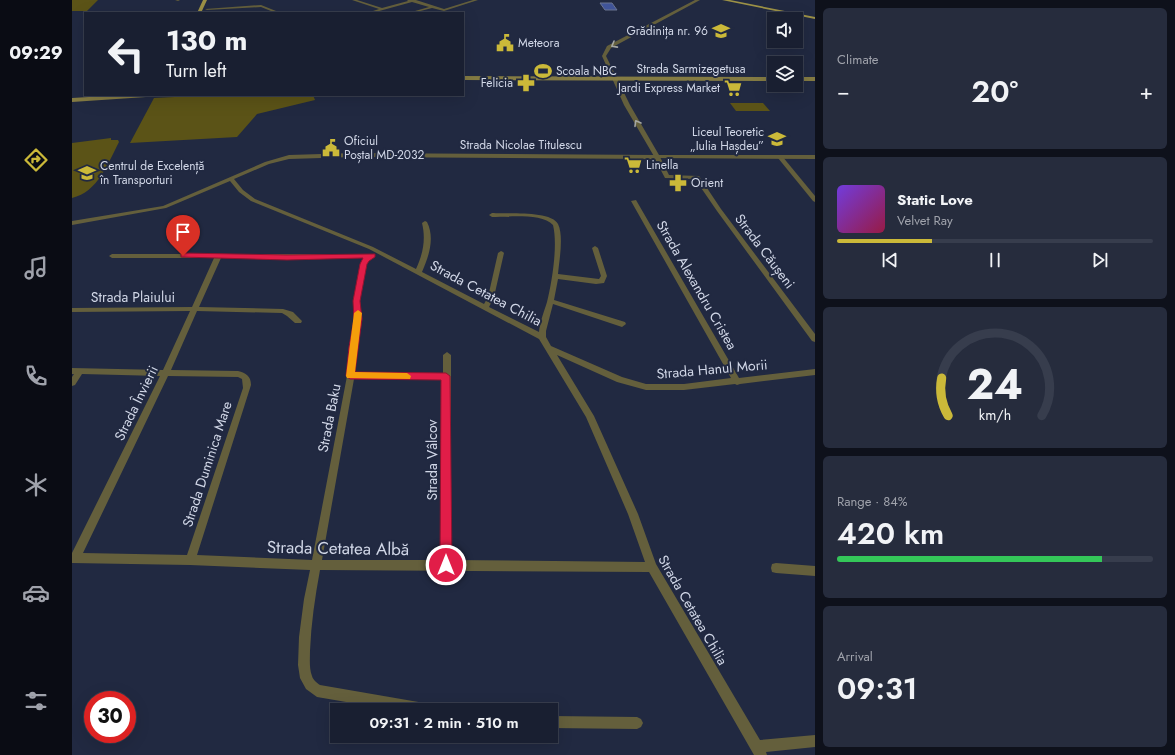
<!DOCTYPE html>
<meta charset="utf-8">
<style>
body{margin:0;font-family:Jost,sans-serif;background:#262c3d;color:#f1f3f6;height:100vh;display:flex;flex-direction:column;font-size:15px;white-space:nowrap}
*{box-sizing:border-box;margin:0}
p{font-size:13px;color:#9fa2ab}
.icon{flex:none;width:22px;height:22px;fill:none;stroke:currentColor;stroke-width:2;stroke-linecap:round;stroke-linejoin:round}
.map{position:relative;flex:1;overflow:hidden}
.details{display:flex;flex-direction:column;gap:8px;padding:8px;background:#0e111b;width:360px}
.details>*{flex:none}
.banner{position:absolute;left:12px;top:12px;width:380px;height:84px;border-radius:0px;box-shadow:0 4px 16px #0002,0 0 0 1px #373d4d;background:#191f31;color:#f1f3f6;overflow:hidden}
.buttons{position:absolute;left:695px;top:12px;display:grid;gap:8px}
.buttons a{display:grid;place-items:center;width:36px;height:36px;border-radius:0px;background:#191f31;box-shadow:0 4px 16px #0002,0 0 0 1px #373d4d;font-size:20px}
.speed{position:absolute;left:12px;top:691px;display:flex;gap:8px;font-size:20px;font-weight:700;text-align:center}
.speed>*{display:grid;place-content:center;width:52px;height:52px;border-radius:50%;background:#191f31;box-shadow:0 4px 16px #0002,0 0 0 1px #373d4d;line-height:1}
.speed .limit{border:6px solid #d22;background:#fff;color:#111}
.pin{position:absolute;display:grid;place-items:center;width:34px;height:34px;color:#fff;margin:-41px -17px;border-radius:50% 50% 50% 0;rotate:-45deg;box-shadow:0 0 4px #0007}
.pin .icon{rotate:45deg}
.me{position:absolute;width:44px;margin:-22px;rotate:0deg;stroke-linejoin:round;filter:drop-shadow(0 0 3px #0008)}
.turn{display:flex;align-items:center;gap:14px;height:84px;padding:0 16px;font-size:18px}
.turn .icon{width:52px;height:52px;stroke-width:2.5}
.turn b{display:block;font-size:28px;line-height:34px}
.big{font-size:30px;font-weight:600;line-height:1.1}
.details .widget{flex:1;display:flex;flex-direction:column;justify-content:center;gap:6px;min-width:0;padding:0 14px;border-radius:6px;background:#262c3d}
.details .dial{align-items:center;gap:0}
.dial svg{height:104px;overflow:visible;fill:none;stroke:#373d4d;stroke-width:7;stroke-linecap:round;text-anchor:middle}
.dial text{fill:#f1f3f6;stroke:none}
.song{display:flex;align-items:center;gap:12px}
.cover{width:48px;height:48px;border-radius:6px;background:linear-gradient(135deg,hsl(260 70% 55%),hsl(340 70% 35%))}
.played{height:4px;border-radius:2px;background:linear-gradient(90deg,#cbb939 30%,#373d4d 30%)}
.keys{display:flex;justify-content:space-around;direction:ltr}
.heat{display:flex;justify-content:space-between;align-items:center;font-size:22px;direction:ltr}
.charge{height:6px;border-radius:3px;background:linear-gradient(90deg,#34c759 84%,#373d4d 0)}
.trip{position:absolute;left:258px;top:703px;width:228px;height:40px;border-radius:0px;background:#191f31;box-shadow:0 4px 16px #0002,0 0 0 1px #373d4d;font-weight:600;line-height:40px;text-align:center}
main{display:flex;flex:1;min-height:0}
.tab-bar{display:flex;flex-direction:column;width:72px;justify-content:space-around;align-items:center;background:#0a0c14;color:#9fa2ab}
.tab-bar .icon{width:28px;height:28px}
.tab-bar .selected{color:#cbb939}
.tab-bar b{font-size:18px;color:#f1f3f6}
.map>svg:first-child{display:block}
</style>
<main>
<nav class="tab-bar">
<b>09:29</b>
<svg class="icon selected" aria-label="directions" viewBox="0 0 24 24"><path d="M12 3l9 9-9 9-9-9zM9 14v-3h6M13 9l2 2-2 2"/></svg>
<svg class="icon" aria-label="music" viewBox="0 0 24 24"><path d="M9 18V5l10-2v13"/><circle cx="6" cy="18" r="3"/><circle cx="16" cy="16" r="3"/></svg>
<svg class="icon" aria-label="phone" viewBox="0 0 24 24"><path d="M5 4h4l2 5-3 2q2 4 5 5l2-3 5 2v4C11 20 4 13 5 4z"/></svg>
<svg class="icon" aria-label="climate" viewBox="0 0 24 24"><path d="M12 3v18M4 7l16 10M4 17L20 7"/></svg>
<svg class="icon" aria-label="car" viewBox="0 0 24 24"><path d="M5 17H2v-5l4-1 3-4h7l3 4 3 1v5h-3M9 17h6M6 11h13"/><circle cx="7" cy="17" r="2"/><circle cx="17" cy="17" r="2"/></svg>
<svg class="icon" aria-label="filters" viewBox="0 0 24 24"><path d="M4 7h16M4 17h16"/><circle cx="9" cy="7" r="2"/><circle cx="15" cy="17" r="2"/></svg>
</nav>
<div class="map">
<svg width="743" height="755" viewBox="0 0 743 755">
<rect width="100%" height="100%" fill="#212941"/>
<g fill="#5b5317">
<polygon points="0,0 26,0 15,11 0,11"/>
<polygon points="143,95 241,95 243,100 185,114 165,137 58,143 82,98"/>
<polygon points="658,103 691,103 698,111 664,111"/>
<path d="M 39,138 L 39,140 L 46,140 L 47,142 C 36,163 26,192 0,198 L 0,143 Z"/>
</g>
<polygon fill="#405499" stroke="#6a7490" points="528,3 540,3 545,10 533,10"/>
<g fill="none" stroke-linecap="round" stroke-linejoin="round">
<g fill="#645f3c" fill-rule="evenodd">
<polygon points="103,0 108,0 106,1"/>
<polygon points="280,0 285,0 310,8 336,1 335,0 344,0 372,9 401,0 406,0 372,11 360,8 341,13 336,13 357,7 340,2 300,13 295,13 307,9"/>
<polygon points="189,5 209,13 204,13 189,7 135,10 133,9"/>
<path d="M 282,153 L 585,155 L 588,157 L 597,175 L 627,176 L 649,209 L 743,334 L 743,342 L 740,341 L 645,211 L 623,179 L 593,178 L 583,159 L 282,157 L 217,159 L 197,164 L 162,179 L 171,190 L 183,199 L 301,247 L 344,269 C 351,254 354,239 350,223 L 353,221 L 355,222 C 363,238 357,256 350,272 L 412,304 L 416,297 L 426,253 L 429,251 L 431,252 L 432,253 L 422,297 L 417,307 L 467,332 C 468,321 472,312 475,302 C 480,282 486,245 481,225 C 470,213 435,217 420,217 L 417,215 L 420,213 C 434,214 479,210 486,224 C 492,236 487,262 486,274 L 527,279 L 529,276 L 520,248 L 523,246 L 526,248 L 535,276 L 532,283 L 524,284 L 486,279 L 482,300 L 553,322 L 554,324 L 550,327 L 481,304 L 474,331 L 474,337 L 479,346 L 550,377 L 574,384 L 612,384 L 659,378 L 559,201 L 564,200 L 667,378 L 743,369 L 743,375 L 668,384 L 665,385 L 663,384 L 612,390 L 574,390 L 545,382 L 485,355 L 522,416 L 566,514 L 584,564 L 688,740 L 743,735 L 743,747 L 694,752 L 695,755 L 682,755 L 577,572 L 248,570 C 243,597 239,624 238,651 C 238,659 237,668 240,676 C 241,680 245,683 248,685 L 358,704 L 362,706 L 364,710 L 321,710 L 245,697 L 234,689 L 228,678 L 226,665 L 227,637 L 232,599 L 238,570 L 118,565 L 0,563 L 0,553 L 88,376 L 10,374 L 3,385 L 0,386 L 0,377 L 2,374 L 0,374 L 0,368 L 91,370 L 118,311 L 0,312 L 0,308 L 120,307 L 142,258 L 40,258 L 37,256 L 40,254 L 303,254 L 303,256 L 297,261 L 295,264 L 287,301 L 290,319 L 285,347 L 283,373 L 371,373 L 371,355 L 375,352 L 379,355 L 379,560 L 573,562 L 556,514 L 514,417 L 467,339 L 297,249 L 179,201 L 167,192 L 158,181 L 94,208 L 0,225 L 0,221 L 91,206 L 193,162 L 217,155 ZM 294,257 L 289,264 L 281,301 L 282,319 L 277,347 L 275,376 L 240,560 L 125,555 L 179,385 C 179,376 174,373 166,371 L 99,370 L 125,311 L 210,313 L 215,316 L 223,323 L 229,323 L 230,321 L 221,312 L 211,309 L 127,307 L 149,258 L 236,259 ZM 96,376 L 166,377 L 170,379 L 171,388 L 115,555 L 11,553 ZM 282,379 L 371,379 L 369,560 L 250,560 Z"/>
<polygon points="706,156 710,156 743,196 743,202 741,201 706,158"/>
<polygon points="704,563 743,566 743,576 704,573 700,572 699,568 700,564"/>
<polygon points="479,716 565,717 569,719 571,723 569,727 565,729 479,728"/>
</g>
<polygon fill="#645f3c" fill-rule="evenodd" points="623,0 628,0 539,48 534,56 558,105 587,155 743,155 743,159 583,158 552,105 530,56 535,46"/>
<g fill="#847b43" fill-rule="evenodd">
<polygon points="391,76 702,77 702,81 391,80"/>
<rect x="724" y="77" width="19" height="4"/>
<polygon points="50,95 77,95 74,97 0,102 0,98"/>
</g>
<g fill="#9c9146" fill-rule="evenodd">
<polygon points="131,0 135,0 129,13 125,13"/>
<polygon points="650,0 658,0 743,17 743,19"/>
</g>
</g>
<defs><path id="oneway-chevron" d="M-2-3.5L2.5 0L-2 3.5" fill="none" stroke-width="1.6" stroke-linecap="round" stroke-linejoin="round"/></defs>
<g stroke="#a5a7a3">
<use href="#oneway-chevron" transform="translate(542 45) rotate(151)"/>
<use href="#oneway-chevron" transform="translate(565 123) rotate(-120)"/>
</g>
<polygon fill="#e11d48" stroke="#92132f" points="111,253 215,255 303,254 303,257 297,261 295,264 288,301 290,319 283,372 374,373 378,376 380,565 378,569 374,571 370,569 368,565 369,380 278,379 274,376 277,347 282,319 281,301 288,264 291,258 215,260 109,257 109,254"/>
<polygon fill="#f59e0b" points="286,310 290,313 283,372 335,373 339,376 338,379 275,378 274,376 282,313"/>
<defs>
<g id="school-bare" transform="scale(1.38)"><path d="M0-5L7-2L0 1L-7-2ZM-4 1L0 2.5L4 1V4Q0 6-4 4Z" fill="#cbb939" stroke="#212941" stroke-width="2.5" paint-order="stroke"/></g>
<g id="civic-bare" transform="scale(1.38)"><path d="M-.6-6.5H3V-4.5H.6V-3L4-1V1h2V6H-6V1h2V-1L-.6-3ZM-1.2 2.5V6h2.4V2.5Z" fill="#cbb939" stroke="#212941" stroke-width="2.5" paint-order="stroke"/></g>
<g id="stadium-bare" transform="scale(1.38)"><path d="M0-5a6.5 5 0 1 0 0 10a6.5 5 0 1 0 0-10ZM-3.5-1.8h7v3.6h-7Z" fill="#cbb939" stroke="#212941" stroke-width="2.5" paint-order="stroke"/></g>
<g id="pharmacy-bare" transform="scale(1.38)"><path d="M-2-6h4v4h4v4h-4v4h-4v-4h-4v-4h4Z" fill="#cbb939" stroke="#212941" stroke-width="2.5" paint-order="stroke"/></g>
<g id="supermarket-bare" transform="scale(1.38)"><path d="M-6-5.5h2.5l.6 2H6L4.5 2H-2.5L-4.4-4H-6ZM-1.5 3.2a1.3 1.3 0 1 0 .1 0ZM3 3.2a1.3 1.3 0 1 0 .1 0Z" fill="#cbb939" stroke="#212941" stroke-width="2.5" paint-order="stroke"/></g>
<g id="university-bare" transform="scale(1.38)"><path d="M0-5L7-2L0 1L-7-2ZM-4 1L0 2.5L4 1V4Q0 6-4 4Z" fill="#cbb939" stroke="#212941" stroke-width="2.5" paint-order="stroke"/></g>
</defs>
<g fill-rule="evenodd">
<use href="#school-bare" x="649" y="31"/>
<use href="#civic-bare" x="433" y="43"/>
<use href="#stadium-bare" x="471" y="71"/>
<use href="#pharmacy-bare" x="454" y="83"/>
<use href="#supermarket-bare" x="661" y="88"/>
<use href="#school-bare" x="705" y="139"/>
<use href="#civic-bare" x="259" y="148"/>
<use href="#supermarket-bare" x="561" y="165"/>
<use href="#university-bare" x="15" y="173"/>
<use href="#pharmacy-bare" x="606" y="183"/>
</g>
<g text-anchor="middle" stroke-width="4" stroke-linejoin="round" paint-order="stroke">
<g font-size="12" fill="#d1d7e7" stroke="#212941" text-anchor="start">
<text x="636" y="35" text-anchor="end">Grădinița nr. 96</text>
<text x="446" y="47">Meteora</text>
<text x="484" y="75">Scoala NBC</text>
<text x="441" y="87" text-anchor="end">Felicia</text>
<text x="648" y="92" text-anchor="end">Jardi Express Market</text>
<text x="692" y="136" text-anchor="end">Liceul Teoretic<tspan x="692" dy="14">„Iulia Hașdeu”</tspan></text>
<text x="272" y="145">Oficiul<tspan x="272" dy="14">Poștal MD-2032</tspan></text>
<text x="574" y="169">Linella</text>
<text x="28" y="170">Centrul de Excelență<tspan x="28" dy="14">în Transporturi</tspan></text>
<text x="619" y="187">Orient</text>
</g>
<g font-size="12" fill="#d1d7e7" stroke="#212941">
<text x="619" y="73">Strada Sarmizegetusa</text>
<text x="449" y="149">Strada Nicolae Titulescu</text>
</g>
<g font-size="14" fill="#d1d7e7" stroke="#212941">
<text transform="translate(693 251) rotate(53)" y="5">Strada Căușeni</text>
<text transform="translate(625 285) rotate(60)" y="5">Strada Alexandru Cristea</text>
<text transform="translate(414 293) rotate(28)" y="5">Strada Cetatea Chilia</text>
<text x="61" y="302">Strada Plaiului</text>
<text transform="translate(640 369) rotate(-5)" y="5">Strada Hanul Morii</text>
<text transform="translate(64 403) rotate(-64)" y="5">Strada Învierii</text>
<text transform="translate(257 418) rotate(-79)" y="5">Strada Baku</text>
<text transform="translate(360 460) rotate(-90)" y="5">Strada Vâlcov</text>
<text transform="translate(135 464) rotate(-72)" y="5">Strada Duminica Mare</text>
<text transform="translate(621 610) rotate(60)" y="5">Strada Cetatea Chilia</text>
</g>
<g font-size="17" fill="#d1d7e7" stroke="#212941">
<text transform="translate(266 548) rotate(1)" y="6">Strada Cetatea Albă</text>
</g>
</g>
</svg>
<div class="buttons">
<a><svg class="icon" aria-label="sound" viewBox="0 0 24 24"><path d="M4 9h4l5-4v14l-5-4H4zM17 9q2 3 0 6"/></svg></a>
<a><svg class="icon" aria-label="layers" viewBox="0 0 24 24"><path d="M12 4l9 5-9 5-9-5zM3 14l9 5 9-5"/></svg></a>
</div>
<div class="speed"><div class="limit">30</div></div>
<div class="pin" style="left:111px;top:256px;background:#d93025"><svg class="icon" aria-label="arrive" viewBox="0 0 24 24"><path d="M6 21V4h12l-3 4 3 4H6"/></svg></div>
<svg class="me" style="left:374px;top:565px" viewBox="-20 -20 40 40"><circle r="17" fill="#e11d48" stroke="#fff" stroke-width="3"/><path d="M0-11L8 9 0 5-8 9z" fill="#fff"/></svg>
<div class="trip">09:31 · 2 min · 510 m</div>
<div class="banner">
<div class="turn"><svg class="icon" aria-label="left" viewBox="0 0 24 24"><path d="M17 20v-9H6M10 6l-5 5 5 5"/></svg><div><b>130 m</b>Turn left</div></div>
</div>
</div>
<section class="details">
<div class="widget"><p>Climate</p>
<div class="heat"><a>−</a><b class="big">20°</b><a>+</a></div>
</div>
<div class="widget">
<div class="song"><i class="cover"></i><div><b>Static Love</b><p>Velvet Ray</p></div></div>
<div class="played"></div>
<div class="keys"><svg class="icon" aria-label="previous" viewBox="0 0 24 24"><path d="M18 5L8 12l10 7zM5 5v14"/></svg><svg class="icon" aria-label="pause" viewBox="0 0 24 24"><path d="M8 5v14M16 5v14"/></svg><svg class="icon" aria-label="next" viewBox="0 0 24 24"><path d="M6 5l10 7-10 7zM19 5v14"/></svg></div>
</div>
<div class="widget dial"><svg viewBox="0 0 100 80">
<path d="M14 69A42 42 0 1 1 86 69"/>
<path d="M14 69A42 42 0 0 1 9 40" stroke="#cbb939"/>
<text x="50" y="56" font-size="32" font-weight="700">24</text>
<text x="50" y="72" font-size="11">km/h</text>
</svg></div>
<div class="widget"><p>Range · 84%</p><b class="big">420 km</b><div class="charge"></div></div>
<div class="widget"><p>Arrival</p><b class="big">09:31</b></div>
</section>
</main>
